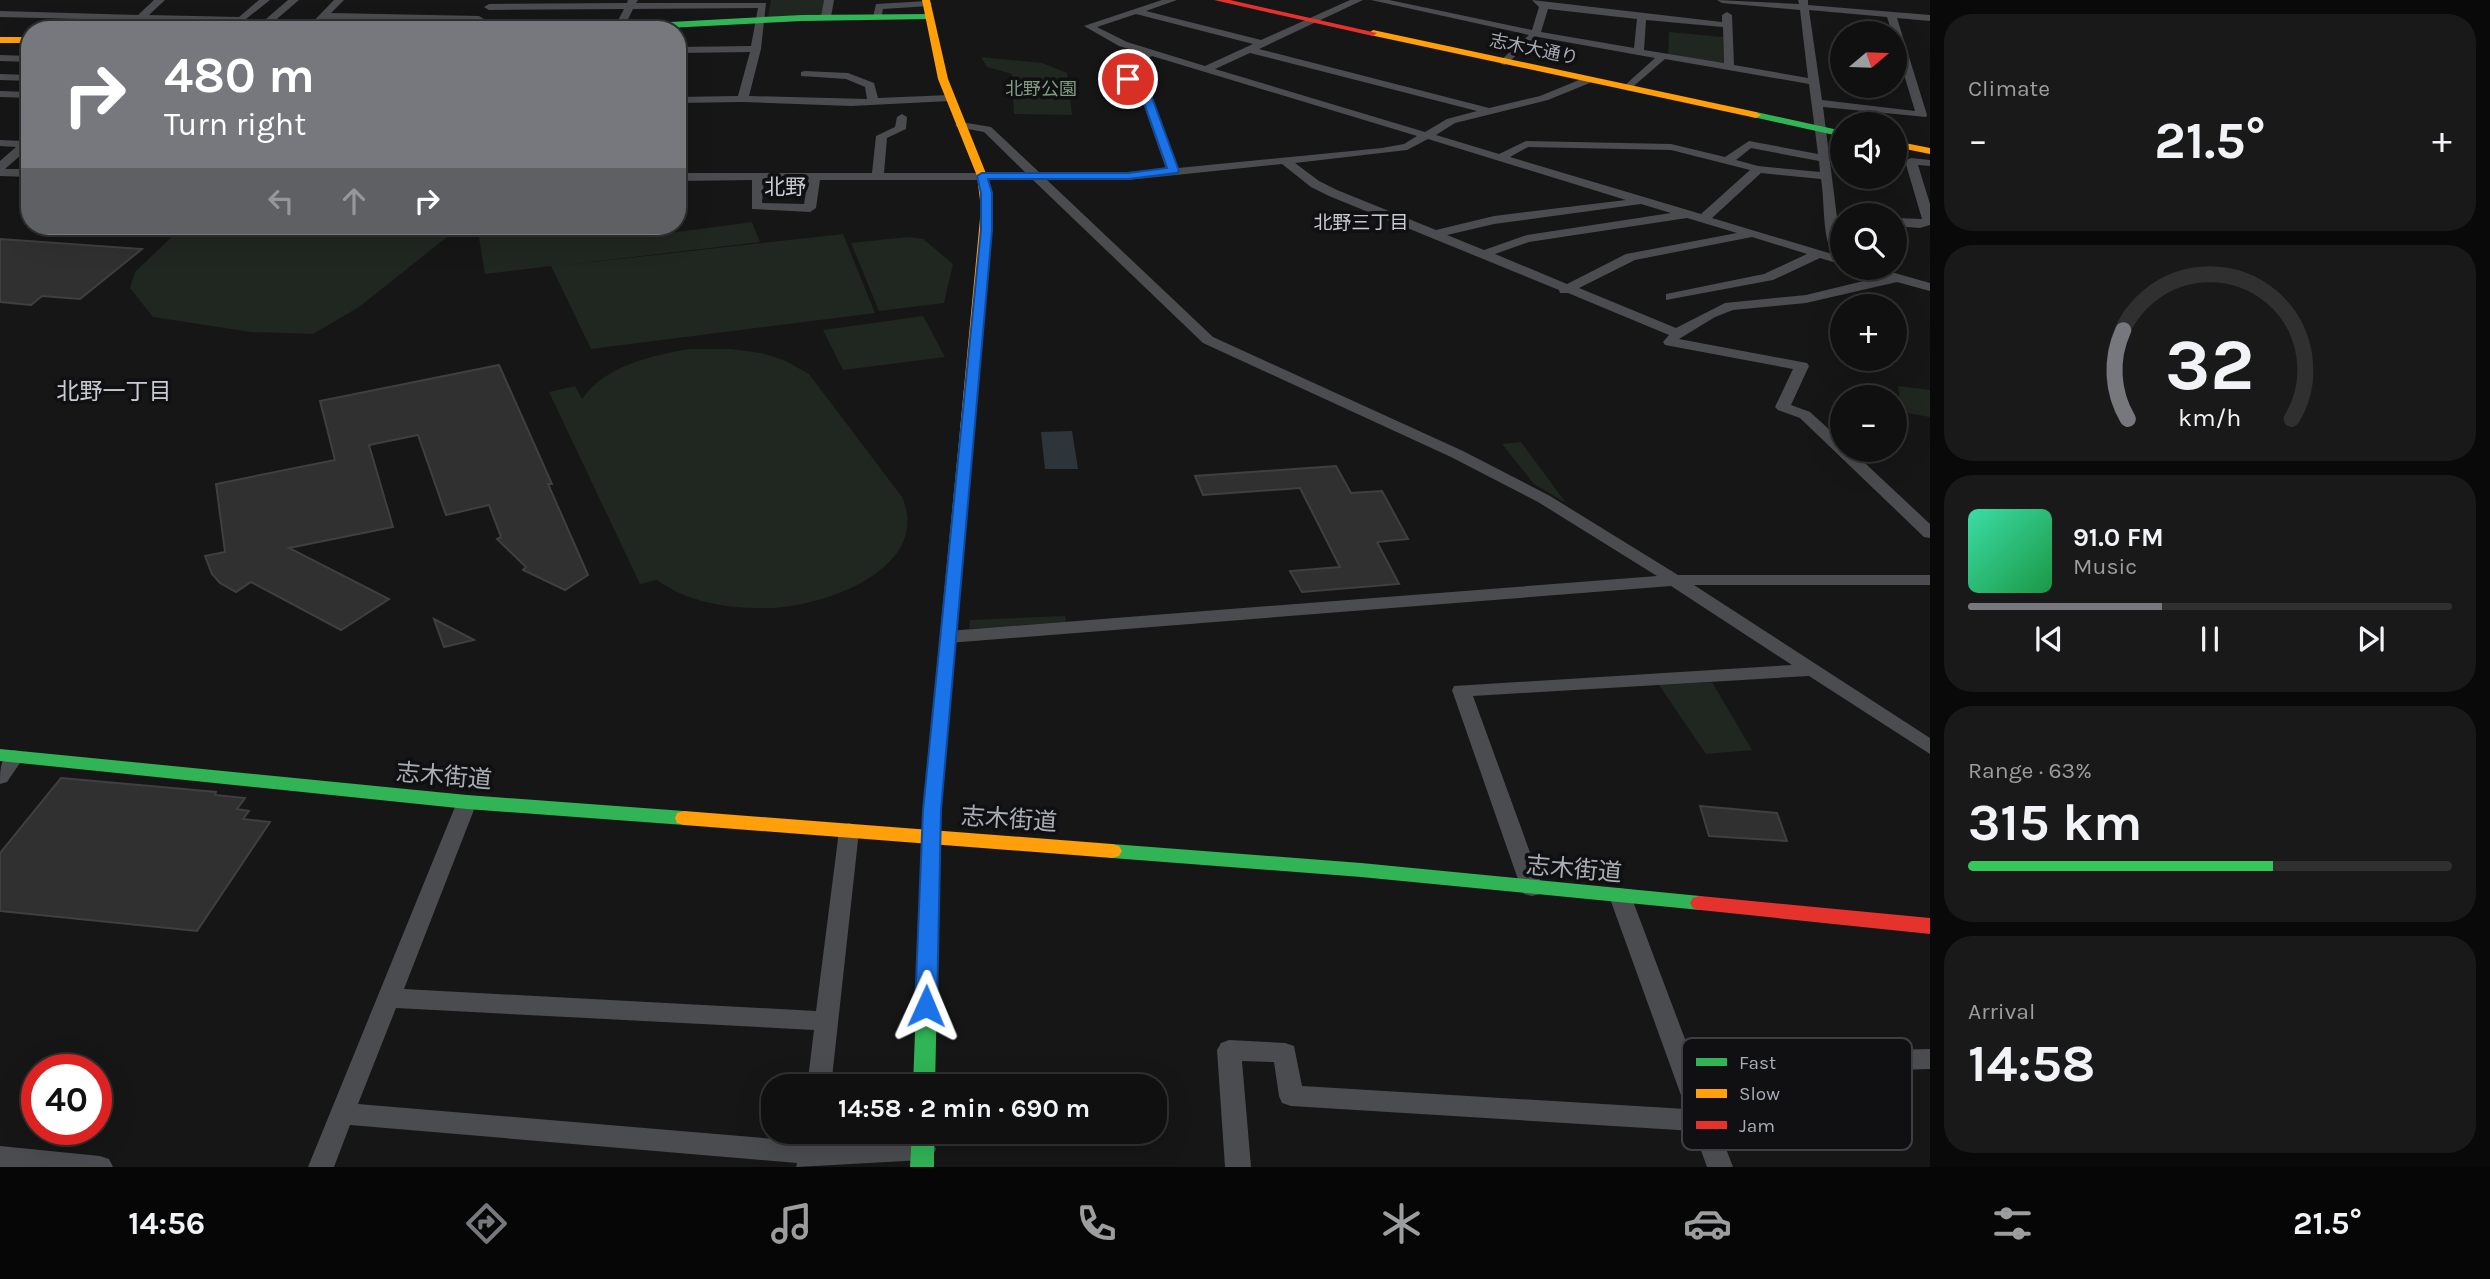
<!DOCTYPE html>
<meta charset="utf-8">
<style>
body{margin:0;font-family:Karla,"Noto Sans JP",sans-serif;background:#191919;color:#f1f3f6;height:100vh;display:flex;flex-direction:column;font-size:26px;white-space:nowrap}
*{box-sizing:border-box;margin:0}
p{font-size:23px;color:#9c9d9f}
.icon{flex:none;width:38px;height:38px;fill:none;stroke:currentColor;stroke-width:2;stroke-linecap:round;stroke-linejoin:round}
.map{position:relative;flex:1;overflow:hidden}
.drawer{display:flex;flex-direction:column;gap:14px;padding:14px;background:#090909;width:560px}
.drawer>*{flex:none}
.guide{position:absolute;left:21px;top:21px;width:665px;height:214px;border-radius:28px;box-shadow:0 7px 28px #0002,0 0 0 2px #303030;background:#76787d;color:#fff;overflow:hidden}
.needle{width:46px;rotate:71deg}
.controls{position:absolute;left:1830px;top:21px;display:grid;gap:14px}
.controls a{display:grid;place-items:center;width:77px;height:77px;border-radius:50%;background:#101010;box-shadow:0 7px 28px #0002,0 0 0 2px #303030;font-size:35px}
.speed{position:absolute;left:21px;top:1054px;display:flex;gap:14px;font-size:35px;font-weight:700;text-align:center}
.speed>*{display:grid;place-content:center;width:91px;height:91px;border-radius:50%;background:#101010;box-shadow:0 7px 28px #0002,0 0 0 2px #303030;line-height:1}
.speed .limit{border:10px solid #d22;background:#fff;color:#111}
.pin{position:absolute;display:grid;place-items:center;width:60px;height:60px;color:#fff;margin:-30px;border:4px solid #fff;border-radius:50%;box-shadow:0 2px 7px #0007}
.me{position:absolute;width:77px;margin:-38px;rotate:1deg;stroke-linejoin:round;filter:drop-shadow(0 0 5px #0008)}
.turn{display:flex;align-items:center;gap:24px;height:147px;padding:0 28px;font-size:32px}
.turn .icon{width:91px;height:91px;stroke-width:2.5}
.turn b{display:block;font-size:49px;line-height:60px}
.lanes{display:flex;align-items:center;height:66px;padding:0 28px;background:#0003;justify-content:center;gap:35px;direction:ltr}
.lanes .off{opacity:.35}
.big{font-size:52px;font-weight:700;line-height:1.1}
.drawer .card{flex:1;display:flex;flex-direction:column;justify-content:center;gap:10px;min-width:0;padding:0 24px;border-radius:28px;background:#191919}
.drawer .dial{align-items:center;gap:0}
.dial svg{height:182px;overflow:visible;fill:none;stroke:#303030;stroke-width:7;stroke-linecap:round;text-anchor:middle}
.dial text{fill:#f1f3f6;stroke:none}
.song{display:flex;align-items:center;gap:21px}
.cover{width:84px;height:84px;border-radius:10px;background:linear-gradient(135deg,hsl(160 70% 55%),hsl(140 70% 35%))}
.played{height:7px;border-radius:4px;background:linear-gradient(90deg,#76787d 40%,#303030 40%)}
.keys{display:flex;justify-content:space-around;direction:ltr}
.heat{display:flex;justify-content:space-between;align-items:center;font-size:38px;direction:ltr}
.charge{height:10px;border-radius:5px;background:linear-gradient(90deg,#34c759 63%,#303030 0)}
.trip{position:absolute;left:761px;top:1074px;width:406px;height:70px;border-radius:28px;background:#101010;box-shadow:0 7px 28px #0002,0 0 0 2px #303030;font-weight:700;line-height:70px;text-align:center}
.tabs{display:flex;height:112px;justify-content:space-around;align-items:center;background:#060606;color:#9c9d9f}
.tabs .icon{width:49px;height:49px}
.tabs .selected{color:#76787d}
.tabs b{font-size:32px;color:#f1f3f6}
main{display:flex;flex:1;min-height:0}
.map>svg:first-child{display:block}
</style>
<main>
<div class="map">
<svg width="1930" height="1167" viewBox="0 0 1930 1167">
<rect width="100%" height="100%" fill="#161616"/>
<g fill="#202620">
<polygon points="771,0 824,0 822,15 768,17"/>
<polygon points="1669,32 1723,37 1724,63 1668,55"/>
<polygon points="981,57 1042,63 1067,73 1072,115 1014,114 1012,74 987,67"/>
<polygon points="752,222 760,242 566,265 843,234 875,313 591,349 551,266 485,274 477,226 659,226 662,234"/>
<polygon points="183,226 452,226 456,230 359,307 313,334 251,332 153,317 130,288 135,272"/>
<polygon points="908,237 923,239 953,264 944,303 879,311 851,243"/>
<polygon points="923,316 945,357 843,370 823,330"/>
<path d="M 689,349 L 731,349 L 761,353 L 784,360 L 809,374 L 902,497 C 933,569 823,607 769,608 C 730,609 688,603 657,580 L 640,584 L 549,392 L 575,386 L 582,399 C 606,365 651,356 689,349 Z"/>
<polygon points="1898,386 1930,390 1930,417 1901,412"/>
<polygon points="1521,442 1566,503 1534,484 1502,444"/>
<polygon points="1065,616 1066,622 969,629 970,620"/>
<polygon points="1712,682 1752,750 1706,754 1659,685"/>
</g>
<polygon fill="#2e353a" points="1072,431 1078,469 1045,469 1041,432"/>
<g fill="#303031" stroke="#3f3f42" stroke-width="2">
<polygon points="0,239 142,249 80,299 42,296 31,305 0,302"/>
<polygon points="499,365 552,484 548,484 588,575 565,590 523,570 526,567 497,539 501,537 489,505 446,515 418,435 369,445 393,527 289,548 389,599 341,630 251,582 236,592 220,583 212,574 205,556 225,552 216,484 335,460 320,401"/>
<polygon points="1336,466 1351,493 1382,491 1408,539 1377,542 1399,584 1302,592 1290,571 1340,567 1300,488 1203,495 1195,476"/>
<polygon points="434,619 474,640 444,647"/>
<polygon points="61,778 216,792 215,795 245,798 237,809 249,811 243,819 270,822 197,931 0,911 0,853"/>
<polygon points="1700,806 1777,813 1787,841 1709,836"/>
</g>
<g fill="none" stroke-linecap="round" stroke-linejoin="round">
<g fill="#4b4c4f" fill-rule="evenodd">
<polygon points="154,0 165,0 149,15 239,17 259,0 270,0 241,23 0,17 0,11 138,15"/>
<polygon points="288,0 299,0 264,30 253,30"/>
<polygon points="334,0 344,0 331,13 479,16 484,19 479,22 326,19 316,30 305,30"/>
<polygon points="628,0 638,0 636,3 766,3 761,49 749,96 867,99 865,87 846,79 801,76 801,72 805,71 848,73 874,83 878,98 950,95 955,98 950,101 851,106 743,102 677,103 677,97 738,96 750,52 677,53 677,47 751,46 758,8 633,9 623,30 613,30 624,9 489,10 484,7 489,4 627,3"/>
<polygon points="824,0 834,0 831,17 826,20 821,17"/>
<path d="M 1162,0 L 1177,0 L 1146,11 L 1261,40 L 1350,0 L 1363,0 L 1259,49 L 1489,108 L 1540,96 L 1584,78 L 1592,78 L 1592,82 L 1548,100 L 1455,123 L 1436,135 L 1499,154 L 1526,141 L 1671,144 L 1725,157 L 1749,141 L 1818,154 L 1809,84 L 1665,59 L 1628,91 L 1623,88 L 1624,86 L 1655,58 L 1538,37 L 1505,65 L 1501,64 L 1501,60 L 1529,35 L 1371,0 L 1389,0 L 1532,30 L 1539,7 L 1532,0 L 1722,22 L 1722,15 L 1727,12 L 1732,15 L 1734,65 L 1808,78 L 1800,10 L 1722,3 L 1717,0 L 1799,4 L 1798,0 L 1808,0 L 1808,5 L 1930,15 L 1930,21 L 1897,18 L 1927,115 L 1926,117 L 1823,107 L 1843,265 L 1820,258 L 1773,280 L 1666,300 L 1666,294 L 1764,274 L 1807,254 L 1752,237 L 1635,260 L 1579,288 L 1676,328 L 1725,303 L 1806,295 L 1880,277 L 1859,271 L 1858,268 L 1877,268 L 1930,283 L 1930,291 L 1897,282 L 1806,303 L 1733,310 L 1715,317 L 1679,339 L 1807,363 L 1809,366 L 1791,405 L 1810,412 L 1843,442 L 1843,450 L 1851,450 L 1930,524 L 1930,538 L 1924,537 L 1800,418 L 1778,410 L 1775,407 L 1793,369 L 1665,345 L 1663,342 L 1669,335 L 1568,293 L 1560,293 L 1559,290 L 1329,196 L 1311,187 L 1282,164 L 1128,180 L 1047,180 L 1213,337 L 1463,451 L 1550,496 L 1678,575 L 1930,575 L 1930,585 L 1694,585 L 1930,738 L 1930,754 L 1809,676 L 1473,696 L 1543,888 L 1540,894 L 1532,896 L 1524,894 L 1521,888 L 1452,690 L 1454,686 L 1792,665 L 1671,586 L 948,643 L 942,641 L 939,637 L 948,631 L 1657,576 L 1538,502 L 1451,457 L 1203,343 L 1033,180 L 820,180 L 816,208 L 810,212 L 752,209 L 752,180 L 677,181 L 677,173 L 872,173 L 876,136 L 895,127 L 897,117 L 902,114 L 907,117 L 906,129 L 887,138 L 884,173 L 1026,173 L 984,132 L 957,127 L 955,125 L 961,122 L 991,127 L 1040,173 L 1128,172 L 1166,169 L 1137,86 L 1109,74 L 1142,53 L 1119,46 L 1084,26 ZM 1548,9 L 1637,19 L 1634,48 L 1541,32 ZM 1809,10 L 1887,17 L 1892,33 L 1895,33 L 1895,45 L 1915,111 L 1822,100 ZM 1136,14 L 1253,44 L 1205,66 L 1127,42 L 1097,27 ZM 1646,20 L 1723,27 L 1724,63 L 1644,50 ZM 1250,53 L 1477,111 L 1447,119 L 1425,132 L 1215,69 ZM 1152,56 L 1417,136 L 1404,144 L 1382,148 L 1178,168 L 1147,84 L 1122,73 ZM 1428,139 L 1626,200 L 1494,216 L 1436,230 L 1337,190 L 1319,181 L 1295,163 L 1407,150 ZM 1528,147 L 1671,150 L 1750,170 L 1701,214 L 1510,157 ZM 1751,148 L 1819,161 L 1820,172 L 1758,166 L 1736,160 ZM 1761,173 L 1821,179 C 1825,204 1822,232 1832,254 L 1712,218 ZM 764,180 L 808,180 L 804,204 L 762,203 ZM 1641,204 L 1671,213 L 1527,235 L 1484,250 L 1447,235 L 1494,224 ZM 1687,218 L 1737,233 L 1626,254 L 1567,284 L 1495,254 L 1529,242 Z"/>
<polygon points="927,1 932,4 930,6 883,9 881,19 873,17 876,4"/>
<polygon points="0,55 30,56 30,62 0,61"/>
<polygon points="0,74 30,75 30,81 0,80"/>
<polygon points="0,91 30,92 30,98 0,97"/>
<polygon points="30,138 30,147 5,169 30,169 30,177 0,176 0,161 16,147 0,146 0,140 24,141"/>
<polygon points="1911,158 1930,160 1930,166 1918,165 1930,204 1930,225 1920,228 1895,226 1895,218 1922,219 1905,161"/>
<path d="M 14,750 L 21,752 L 24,757 L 7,782 L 0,784 C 0,770 0,755 14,750 Z"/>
<polygon points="467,795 474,797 477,802 404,989 816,1011 839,831 842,826 849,823 856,826 859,831 831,1087 807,1087 814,1030 396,1008 358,1104 799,1141 800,1132 826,1132 825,1141 923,1138 932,1141 936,1149 932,1157 923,1160 796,1167 797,1163 350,1125 334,1167 308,1167 457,802 460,797"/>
<polygon points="1620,888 1628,890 1631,896 1691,1055 1930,1049 1930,1069 1698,1075 1733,1167 1707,1167 1694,1131 1291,1106 1282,1103 1279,1096 1274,1062 1242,1061 1251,1167 1225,1167 1217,1050 1221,1043 1229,1040 1285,1043 1294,1046 1302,1086 1686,1109 1609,896 1612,890"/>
<polygon points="0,1146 100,1156 109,1159 113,1167 0,1167"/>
</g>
<g fill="#30b455" fill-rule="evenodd">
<polygon points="929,14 933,17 932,19 802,21 630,30 572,30 576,27 802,15"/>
<polygon points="1756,112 1843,131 1843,137 1753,117 1751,115"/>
<polygon points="967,426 974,430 941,810 935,1087 913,1087 923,810 960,430"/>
<polygon points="0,749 467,795 684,811 691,813 693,818 691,823 684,825 467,809 0,761"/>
<polygon points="1112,844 1361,863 1700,896 1707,898 1710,903 1707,908 1700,910 1361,877 1112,858 1105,856 1102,851 1105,846"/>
<polygon points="912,1132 934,1132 934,1167 910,1167"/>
</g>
<g fill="#ff9f0a" fill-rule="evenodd">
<polygon points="922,0 930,0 948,79 987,176 993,208 974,430 967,434 960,430 981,208 977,176 938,79"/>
<polygon points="1373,30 1756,112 1761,115 1756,118 1370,35 1369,33"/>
<rect x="0" y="37" width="30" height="6"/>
<polygon points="1895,141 1930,148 1930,154 1895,147"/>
<polygon points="684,811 1112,844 1119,846 1122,851 1119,856 1112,858 684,825 677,823 675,818 677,813"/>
</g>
<g fill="#e5322d" fill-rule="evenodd">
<polygon points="1214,0 1230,0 1377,33 1373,36"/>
<polygon points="1700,896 1930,918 1930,934 1700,910 1693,908 1690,903 1693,898"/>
</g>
</g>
<polygon fill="#1a73e8" stroke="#114b97" stroke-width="2" points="1128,76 1147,84 1179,171 1177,173 1128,179 988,179 992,193 992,230 941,810 937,1006 934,1012 926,1014 919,1012 915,1006 923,810 981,230 981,193 977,176 982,173 1128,173 1167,168 1138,86 1123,79"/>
<g text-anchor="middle" stroke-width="7" stroke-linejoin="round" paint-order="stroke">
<g font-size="18" fill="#a9adb5" stroke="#101012">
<text transform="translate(1534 49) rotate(12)" y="6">志木大通り</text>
</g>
<g font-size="18" fill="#829e82" stroke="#101012">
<text x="1041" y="95">北野公園</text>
</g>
<g font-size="19" fill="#c9ccd2" stroke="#101012">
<text x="1361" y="229">北野三丁目</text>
</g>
<g font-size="21" fill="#c9ccd2" stroke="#101012">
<text x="785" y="194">北野</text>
</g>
<g font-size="23" fill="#c9ccd2" stroke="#101012">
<text x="114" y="399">北野一丁目</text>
</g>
<g font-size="24" fill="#a9adb5" stroke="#101012">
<text transform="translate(444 776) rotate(5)" y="8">志木街道</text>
<text transform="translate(1009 819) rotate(4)" y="8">志木街道</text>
<text transform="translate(1574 869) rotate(5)" y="8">志木街道</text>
</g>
</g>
<rect x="1682" y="1038" width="230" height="112" rx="10" fill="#101012" stroke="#3e3f43" stroke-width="2"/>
<rect x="1696" y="1058" width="31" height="8" fill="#30b455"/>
<rect x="1696" y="1089" width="31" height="9" fill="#ff9f0a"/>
<rect x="1696" y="1121" width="31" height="8" fill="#e5322d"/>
<g font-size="19" fill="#a9adb5">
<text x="1739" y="1069">Fast</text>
<text x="1739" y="1100">Slow</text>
<text x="1739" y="1132">Jam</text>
</g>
</svg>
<div class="controls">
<a><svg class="needle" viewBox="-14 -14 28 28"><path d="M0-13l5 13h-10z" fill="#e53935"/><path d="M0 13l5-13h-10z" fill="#9c9d9f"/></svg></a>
<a><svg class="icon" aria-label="sound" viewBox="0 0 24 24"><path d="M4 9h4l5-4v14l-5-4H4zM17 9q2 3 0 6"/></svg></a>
<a><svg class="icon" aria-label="search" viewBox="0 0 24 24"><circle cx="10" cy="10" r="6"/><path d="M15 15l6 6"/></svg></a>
<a>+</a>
<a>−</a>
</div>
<div class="speed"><div class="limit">40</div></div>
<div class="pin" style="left:1128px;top:79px;background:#d93025"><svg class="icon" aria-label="arrive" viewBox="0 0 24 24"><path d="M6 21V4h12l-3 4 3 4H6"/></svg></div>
<svg class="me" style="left:926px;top:1006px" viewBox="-20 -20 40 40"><path d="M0-17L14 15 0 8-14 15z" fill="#1a73e8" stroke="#fff" stroke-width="4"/></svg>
<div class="trip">14:58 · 2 min · 690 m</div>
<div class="guide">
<div class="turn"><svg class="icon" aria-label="right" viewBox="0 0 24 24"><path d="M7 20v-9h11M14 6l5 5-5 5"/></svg><div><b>480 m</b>Turn right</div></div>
<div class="lanes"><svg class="icon off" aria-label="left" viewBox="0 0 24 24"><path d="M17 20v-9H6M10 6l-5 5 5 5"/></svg><svg class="icon off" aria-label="ahead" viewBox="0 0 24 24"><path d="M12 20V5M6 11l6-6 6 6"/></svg><svg class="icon" aria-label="right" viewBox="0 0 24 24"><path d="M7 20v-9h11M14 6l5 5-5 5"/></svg></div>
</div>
</div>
<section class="drawer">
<div class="card"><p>Climate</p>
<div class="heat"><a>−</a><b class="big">21.5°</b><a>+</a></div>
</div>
<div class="card dial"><svg viewBox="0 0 100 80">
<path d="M14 69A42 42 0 1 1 86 69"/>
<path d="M14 69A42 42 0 0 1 12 30" stroke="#76787d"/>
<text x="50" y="56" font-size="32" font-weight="700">32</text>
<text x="50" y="72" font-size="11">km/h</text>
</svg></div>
<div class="card">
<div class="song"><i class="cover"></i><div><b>91.0 FM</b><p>Music</p></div></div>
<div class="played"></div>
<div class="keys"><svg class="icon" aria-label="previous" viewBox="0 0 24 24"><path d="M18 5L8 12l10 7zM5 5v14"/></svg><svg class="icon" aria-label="pause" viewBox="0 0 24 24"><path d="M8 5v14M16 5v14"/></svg><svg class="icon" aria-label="next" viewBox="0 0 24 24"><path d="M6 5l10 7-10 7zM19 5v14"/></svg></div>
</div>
<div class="card"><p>Range · 63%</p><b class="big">315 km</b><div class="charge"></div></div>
<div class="card"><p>Arrival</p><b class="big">14:58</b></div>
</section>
</main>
<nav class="tabs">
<b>14:56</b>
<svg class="icon selected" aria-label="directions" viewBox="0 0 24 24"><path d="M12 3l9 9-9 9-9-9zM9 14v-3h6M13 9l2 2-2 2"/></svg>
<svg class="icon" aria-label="music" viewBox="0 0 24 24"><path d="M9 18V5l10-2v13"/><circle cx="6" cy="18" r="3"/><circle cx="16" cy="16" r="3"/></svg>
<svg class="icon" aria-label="phone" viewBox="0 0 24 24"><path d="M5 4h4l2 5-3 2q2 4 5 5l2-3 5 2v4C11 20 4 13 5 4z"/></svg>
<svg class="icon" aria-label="climate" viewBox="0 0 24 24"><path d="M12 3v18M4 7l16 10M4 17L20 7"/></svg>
<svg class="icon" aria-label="car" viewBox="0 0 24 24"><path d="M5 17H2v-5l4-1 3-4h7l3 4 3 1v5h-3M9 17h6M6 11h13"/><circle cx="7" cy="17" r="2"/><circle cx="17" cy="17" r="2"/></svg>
<svg class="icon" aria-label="filters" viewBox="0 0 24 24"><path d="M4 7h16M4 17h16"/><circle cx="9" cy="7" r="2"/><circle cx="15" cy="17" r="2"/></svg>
<b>21.5°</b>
</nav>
